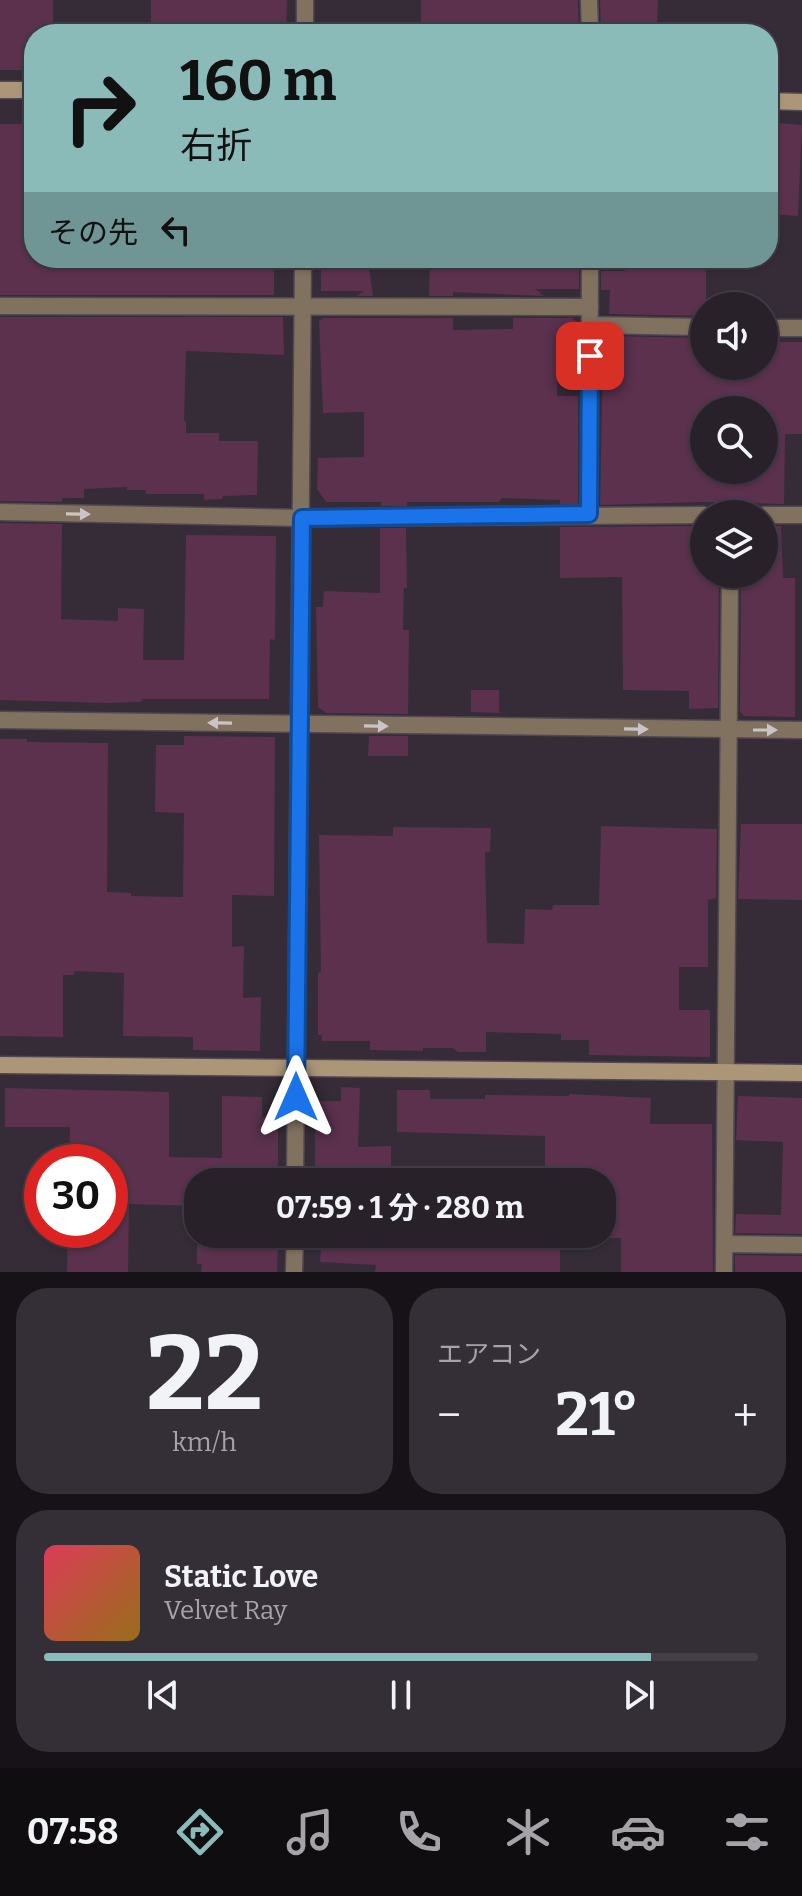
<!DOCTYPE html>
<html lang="ja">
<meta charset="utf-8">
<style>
body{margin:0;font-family:Bitter,"Noto Sans JP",serif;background:#342e36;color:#f1f3f6;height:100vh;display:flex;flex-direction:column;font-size:30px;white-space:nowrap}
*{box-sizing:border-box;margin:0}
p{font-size:26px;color:#a5a3a8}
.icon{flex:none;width:44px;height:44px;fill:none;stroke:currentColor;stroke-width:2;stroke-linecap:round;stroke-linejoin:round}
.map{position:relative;height:1272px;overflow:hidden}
.details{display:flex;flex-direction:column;gap:16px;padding:16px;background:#161217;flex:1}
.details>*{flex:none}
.guide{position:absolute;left:24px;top:24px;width:754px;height:244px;border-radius:32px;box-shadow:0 2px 6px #0004,0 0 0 2px #443e47;background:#8bbbb9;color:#111;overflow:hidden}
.controls{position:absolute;left:690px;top:292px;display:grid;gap:16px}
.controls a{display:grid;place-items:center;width:88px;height:88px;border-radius:50%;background:#28212a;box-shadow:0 2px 6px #0004,0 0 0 2px #443e47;font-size:40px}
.speed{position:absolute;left:24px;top:1144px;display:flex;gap:16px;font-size:40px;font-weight:700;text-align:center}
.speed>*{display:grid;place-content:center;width:104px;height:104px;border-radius:50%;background:#28212a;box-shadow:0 2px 6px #0004,0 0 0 2px #443e47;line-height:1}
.speed .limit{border:12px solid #d22;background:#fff;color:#111}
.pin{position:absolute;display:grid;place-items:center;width:68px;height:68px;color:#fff;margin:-34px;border-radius:16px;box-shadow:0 4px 12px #0006}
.me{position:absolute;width:88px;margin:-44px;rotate:0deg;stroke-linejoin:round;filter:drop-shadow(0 0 6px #0008)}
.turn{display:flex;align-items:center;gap:28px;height:168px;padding:0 24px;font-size:36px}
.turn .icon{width:104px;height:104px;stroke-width:2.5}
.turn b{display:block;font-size:56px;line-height:68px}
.then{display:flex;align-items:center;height:76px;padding:0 24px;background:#0003;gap:16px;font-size:30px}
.big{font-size:60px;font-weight:700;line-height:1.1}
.details .tile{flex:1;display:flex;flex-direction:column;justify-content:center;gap:12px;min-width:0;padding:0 28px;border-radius:32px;background:#342e36}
.details .dial{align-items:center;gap:0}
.dial b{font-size:104px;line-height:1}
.song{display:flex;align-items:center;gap:24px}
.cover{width:96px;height:96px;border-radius:12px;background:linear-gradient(135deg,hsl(350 70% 55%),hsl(40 70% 35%))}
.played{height:8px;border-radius:4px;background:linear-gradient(90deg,#8bbbb9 85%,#443e47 85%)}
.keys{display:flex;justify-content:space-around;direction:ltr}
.heat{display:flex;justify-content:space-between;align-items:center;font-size:44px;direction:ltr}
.details .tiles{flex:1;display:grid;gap:16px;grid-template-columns:1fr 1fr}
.tile:last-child{grid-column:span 2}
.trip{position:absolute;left:184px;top:1168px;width:432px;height:80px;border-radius:32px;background:#28212a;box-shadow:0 2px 6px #0004,0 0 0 2px #443e47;font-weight:700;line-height:80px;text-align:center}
.tabs{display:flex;height:128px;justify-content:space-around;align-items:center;background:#100d11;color:#a5a3a8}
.tabs .icon{width:56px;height:56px}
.tabs .selected{color:#8bbbb9}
.tabs b{font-size:36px;color:#f1f3f6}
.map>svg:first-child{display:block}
</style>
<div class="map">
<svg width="802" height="1272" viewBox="0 0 802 1272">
<rect width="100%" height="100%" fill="#352c38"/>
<g fill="#5b314d" fill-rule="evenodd">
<polygon points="0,0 53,0 53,34 34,34 34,70 0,70"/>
<polygon points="151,0 287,0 286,34 151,34"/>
<polygon points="421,0 578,0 579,34 421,34"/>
<polygon points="600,0 658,0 657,29 648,29 648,34 601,34"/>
<polygon points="768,122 802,125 798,216 768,214"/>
<polygon points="0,124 34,124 34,258 274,258 274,295 0,295"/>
<polygon points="321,258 359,258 359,266 369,267 373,296 357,296 364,291 321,291"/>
<polygon points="430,258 579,258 579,289 535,289 544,296 453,292 453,296 429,296"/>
<polygon points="625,258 706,258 706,306 704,306 704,316 609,314 610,290 601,290 601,271 625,271"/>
<polygon points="0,317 283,317 284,355 186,351 184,421 186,421 186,433 219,433 219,441 258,441 257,495 223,496 222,499 204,500 204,494 146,494 146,490 127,490 127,487 84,489 84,498 62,498 62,502 0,501"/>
<polygon points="324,318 453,318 453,330 513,329 513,318 572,318 579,323 579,346 558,347 557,396 578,396 578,505 560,505 560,500 502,498 499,502 407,502 407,506 381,506 381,502 326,502 317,489 318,458 364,457 364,412 323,413 319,321"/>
<path d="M 609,336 L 704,338 L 704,366 L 764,366 L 764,358 L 771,358 L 771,342 L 802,342 L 802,434 L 785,434 L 784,504 L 702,502 L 600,505 L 603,346 L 601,346 L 601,340 L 608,346 ZM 704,410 L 764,410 L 764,470 L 704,470 Z"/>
<polygon points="0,523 62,524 61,619 118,621 118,608 144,609 143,660 184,660 186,535 276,536 275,640 270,639 269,699 142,699 141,702 107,703 0,700"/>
<polygon points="702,526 704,574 719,574 718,708 689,709 689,691 623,690 622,577 560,578 560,527"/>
<polygon points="764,526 781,526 783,578 795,578 795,717 744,716 740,712 741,574 764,574"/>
<polygon points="380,528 406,528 407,588 404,588 403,630 409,630 408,714 326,713 318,707 316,607 323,607 324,591 380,593"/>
<polygon points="471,690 499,690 499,713 471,712"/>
<polygon points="184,736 275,737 274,896 232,895 232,947 244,946 243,998 261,997 260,1051 193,1050 193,1037 123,1036 124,973 74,971 74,975 63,975 63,1037 0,1036 0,739 27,739 27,742 108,743 107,892 131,893 131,896 183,897 184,813 155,812 156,745 184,745"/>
<polygon points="369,736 408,736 408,756 368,756"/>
<polygon points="741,824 802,824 802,900 738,899"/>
<polygon points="601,826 717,829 716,898 708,900 708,967 679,967 679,1010 710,1010 710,1057 589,1055 589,1040 561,1040 561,1034 486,1032 486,1052 458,1052 453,1048 423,1048 423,1051 370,1050 370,1041 322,1041 322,1035 318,1035 318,973 321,972 319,835 393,836 393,827 491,828 490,852 485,852 487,943 524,944 525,909 552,910 553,905 599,905"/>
<polygon points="341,1087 360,1088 358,1147 391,1146 391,1182 320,1182 320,1168 315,1168 315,1101 341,1101"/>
<polygon points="5,1088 169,1092 169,1157 222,1158 222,1096 262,1097 262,1117 278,1117 278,1182 198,1182 198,1206 129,1204 128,1272 67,1272 68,1230 110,1230 110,1162 69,1162 70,1127 5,1127"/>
<polygon points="397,1090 430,1090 430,1099 485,1099 485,1095 569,1096 569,1094 651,1098 650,1124 712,1124 713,1272 621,1272 621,1238 602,1238 602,1182 545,1182 545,1136 397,1132"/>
<polygon points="738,1096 802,1098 802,1234 735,1233 736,1214 781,1215 783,1142 736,1140"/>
<polygon points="322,1234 393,1234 450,1239 560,1239 560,1272 375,1272 376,1265 320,1262"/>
<polygon points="197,1245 278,1247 277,1272 201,1272 202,1264 197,1264"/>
<polygon points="735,1255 802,1256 802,1272 735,1272"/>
</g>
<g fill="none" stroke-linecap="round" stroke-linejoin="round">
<g stroke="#504853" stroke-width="19">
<g id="street">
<polyline points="589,0 590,34"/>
<polyline points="305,34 305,0"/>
<polyline points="0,306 590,307"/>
<polyline points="590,325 704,327"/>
<polyline points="764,328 802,328"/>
<polyline points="0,512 302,518 704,515"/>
<polyline points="589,514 590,258"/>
<polyline points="764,515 802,515"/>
<polyline points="0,720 802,730"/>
<polyline points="295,1182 303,258"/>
<polyline points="725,1244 802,1245"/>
<polyline points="294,1272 295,1234"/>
<polyline points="724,1272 730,574"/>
</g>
</g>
<g stroke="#504853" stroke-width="19">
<g id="secondary">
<polyline points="0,90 34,90"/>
<polyline points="768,101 802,102"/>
<polyline points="0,1065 802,1073"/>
</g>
</g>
<use href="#street" stroke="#80725f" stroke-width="16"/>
<use href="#secondary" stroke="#ac9678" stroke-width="16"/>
</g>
<defs><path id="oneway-solid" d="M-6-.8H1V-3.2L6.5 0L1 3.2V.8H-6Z" transform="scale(2)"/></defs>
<g fill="#cbc4c6">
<use href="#oneway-solid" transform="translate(78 514) rotate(1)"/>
<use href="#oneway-solid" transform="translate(220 723) rotate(-179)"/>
<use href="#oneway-solid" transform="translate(376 726) rotate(1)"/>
<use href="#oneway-solid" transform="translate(636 729) rotate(1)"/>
<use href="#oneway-solid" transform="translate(765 730)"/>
</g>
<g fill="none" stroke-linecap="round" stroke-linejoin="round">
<g stroke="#114b97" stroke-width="20">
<polyline id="route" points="296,1097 302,518 589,514 590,356"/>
</g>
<use href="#route" stroke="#1a73e8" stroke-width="14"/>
</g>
</svg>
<div class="controls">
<a><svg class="icon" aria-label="sound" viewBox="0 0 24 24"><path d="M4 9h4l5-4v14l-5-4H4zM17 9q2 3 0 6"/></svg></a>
<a><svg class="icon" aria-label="search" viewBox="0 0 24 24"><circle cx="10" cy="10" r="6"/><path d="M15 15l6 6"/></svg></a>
<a><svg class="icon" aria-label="layers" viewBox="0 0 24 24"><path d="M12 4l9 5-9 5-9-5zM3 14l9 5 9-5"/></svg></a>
</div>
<div class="speed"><div class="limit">30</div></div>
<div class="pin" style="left:590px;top:356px;background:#d93025"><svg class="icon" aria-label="arrive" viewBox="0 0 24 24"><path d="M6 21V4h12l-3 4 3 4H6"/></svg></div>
<svg class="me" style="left:296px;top:1097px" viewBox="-20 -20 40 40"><path d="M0-17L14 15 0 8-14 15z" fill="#1a73e8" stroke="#fff" stroke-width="4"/></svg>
<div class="trip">07:59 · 1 分 · 280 m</div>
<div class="guide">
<div class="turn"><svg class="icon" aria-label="right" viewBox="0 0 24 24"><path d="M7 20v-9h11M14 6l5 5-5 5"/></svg><div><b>160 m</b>右折</div></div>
<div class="then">その先<svg class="icon" aria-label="left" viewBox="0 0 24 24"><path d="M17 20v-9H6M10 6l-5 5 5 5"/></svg></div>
</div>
</div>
<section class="details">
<div class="tiles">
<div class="tile dial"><b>22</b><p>km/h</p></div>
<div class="tile"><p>エアコン</p>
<div class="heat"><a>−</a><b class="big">21°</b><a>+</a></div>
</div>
<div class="tile">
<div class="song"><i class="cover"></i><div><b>Static Love</b><p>Velvet Ray</p></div></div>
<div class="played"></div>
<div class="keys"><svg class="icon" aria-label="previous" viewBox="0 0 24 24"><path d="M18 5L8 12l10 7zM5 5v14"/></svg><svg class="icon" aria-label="pause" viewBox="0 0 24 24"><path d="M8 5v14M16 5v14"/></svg><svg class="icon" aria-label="next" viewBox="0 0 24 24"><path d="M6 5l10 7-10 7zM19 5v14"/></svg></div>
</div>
</div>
</section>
<nav class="tabs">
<b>07:58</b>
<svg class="icon selected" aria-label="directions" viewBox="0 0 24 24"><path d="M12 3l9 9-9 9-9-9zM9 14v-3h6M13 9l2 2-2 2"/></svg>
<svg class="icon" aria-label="music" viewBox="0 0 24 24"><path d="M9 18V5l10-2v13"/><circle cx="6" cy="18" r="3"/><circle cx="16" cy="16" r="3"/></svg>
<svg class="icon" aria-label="phone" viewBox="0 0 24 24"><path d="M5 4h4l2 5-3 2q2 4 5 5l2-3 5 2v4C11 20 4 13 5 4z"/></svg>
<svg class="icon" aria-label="climate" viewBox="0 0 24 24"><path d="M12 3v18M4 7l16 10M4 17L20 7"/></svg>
<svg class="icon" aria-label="car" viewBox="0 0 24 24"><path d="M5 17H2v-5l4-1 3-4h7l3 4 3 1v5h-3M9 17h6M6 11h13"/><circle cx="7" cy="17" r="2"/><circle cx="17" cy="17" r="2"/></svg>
<svg class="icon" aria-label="filters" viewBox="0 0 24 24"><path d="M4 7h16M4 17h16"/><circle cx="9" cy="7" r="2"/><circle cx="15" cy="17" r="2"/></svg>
</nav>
